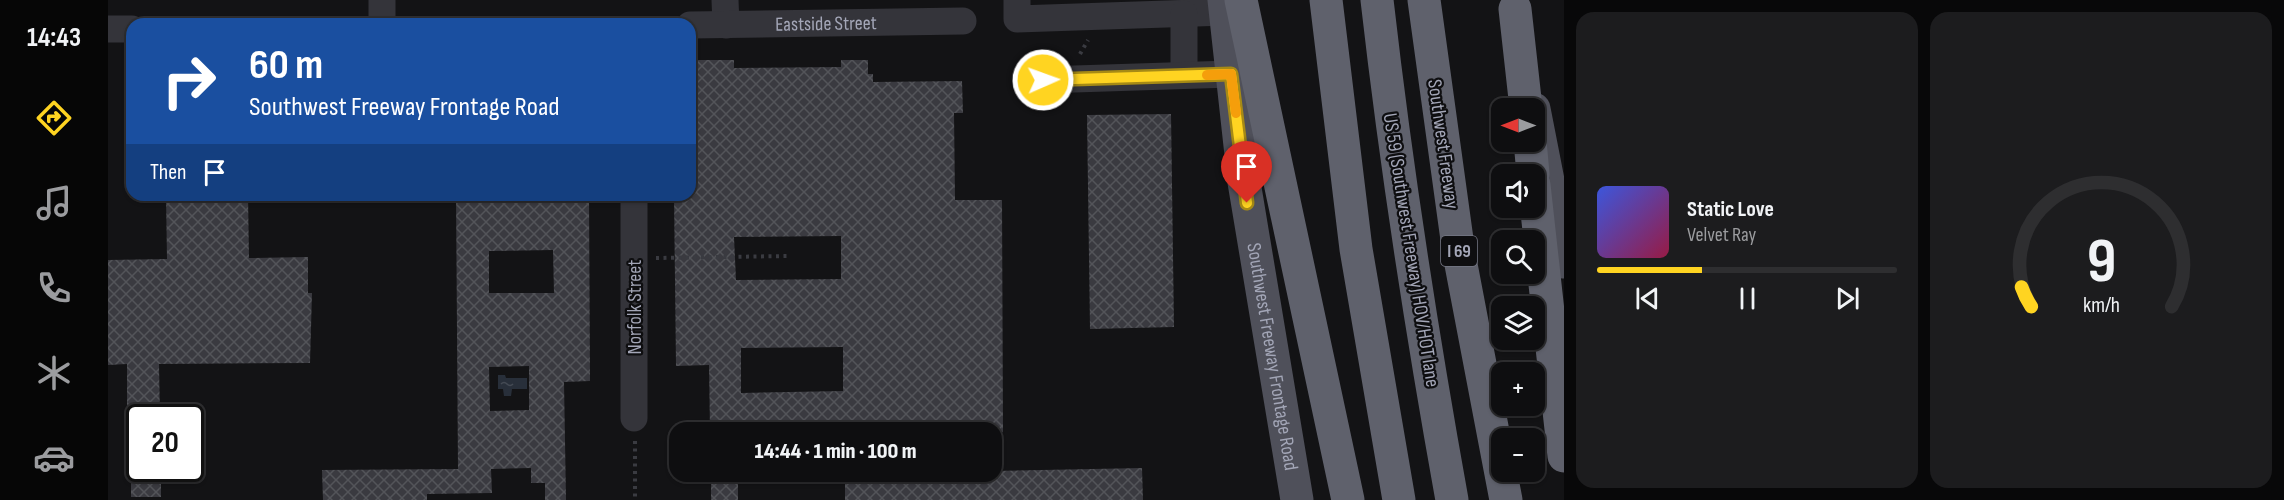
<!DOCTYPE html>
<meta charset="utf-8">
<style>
body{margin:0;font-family:"Sofia Sans Condensed",sans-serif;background:#1c1c1e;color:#f1f3f6;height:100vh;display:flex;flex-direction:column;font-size:22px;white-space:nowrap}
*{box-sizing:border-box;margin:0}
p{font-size:20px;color:#9b9c9f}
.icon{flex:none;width:33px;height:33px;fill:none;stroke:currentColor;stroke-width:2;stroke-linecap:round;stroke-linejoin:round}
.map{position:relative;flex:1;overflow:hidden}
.sheet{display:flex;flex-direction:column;gap:12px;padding:12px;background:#080809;width:720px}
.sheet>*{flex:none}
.hud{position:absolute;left:18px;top:18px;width:570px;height:183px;border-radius:18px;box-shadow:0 2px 4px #0004,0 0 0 2px #2e2e30;background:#1a4fa0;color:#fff;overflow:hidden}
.needle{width:39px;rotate:270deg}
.fabs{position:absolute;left:1383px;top:98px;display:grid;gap:12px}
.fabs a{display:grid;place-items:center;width:54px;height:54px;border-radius:12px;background:#0e0e10;box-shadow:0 2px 4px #0004,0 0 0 2px #2e2e30;font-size:30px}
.speed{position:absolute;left:18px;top:404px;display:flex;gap:12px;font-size:30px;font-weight:700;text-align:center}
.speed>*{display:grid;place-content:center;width:78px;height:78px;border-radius:50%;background:#0e0e10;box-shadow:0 2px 4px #0004,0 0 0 2px #2e2e30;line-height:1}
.speed .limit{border:3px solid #111;border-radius:9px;background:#fff;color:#111}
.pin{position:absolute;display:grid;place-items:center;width:51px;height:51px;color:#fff;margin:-62px -26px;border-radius:50% 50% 50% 0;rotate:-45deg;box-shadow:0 0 6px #0007}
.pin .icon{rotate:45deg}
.me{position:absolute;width:66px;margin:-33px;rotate:88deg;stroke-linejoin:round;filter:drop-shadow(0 0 4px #0008)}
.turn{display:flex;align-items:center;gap:21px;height:126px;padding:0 24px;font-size:27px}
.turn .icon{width:78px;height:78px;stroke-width:2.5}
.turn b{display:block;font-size:42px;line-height:51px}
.then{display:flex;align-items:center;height:57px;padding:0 24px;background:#0003;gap:12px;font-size:22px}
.sheet .widget{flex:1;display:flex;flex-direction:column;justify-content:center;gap:9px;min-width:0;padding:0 21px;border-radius:18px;background:#1c1c1e}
.sheet .dial{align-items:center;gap:0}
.dial svg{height:156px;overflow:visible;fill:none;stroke:#2e2e30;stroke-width:7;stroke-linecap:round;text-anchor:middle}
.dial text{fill:#f1f3f6;stroke:none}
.song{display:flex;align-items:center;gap:18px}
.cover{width:72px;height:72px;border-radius:9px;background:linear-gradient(135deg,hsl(230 70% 55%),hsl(340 70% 35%))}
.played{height:6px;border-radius:3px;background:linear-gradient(90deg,#ffd421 35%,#2e2e30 35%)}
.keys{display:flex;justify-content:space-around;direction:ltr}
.sheet .tiles{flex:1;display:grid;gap:12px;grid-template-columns:repeat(2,1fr)}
.trip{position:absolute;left:561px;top:422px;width:333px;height:60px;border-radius:18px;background:#0e0e10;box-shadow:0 2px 4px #0004,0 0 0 2px #2e2e30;font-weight:800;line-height:60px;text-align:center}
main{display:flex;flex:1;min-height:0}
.tab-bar{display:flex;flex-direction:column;width:108px;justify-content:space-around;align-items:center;background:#060606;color:#9b9c9f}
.tab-bar .icon{width:42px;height:42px}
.tab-bar .on{color:#ffd421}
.tab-bar b{font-size:27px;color:#f1f3f6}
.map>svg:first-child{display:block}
</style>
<main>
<nav class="tab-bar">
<b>14:43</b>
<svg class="icon on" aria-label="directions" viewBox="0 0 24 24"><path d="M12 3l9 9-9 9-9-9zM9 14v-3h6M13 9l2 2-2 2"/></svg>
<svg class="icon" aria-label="music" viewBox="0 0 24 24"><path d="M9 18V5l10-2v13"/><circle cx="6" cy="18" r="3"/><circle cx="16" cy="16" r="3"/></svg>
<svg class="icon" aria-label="phone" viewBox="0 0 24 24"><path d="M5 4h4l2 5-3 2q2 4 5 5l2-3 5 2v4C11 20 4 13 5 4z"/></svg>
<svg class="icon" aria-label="climate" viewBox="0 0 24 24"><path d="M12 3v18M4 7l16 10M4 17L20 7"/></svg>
<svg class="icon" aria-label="car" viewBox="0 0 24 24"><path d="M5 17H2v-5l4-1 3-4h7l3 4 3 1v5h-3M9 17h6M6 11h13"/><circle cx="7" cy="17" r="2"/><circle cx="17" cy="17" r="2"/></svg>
</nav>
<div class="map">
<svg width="1456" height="500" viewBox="0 0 1456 500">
<defs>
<pattern id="water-ripples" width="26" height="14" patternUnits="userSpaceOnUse" patternTransform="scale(1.5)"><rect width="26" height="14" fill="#282f3a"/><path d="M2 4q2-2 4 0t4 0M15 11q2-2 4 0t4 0" fill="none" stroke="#444a54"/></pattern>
<pattern id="building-cross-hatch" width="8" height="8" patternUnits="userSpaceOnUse" patternTransform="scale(1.5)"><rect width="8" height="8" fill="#3a3a40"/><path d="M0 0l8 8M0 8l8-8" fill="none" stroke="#535459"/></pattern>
</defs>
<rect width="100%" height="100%" fill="#131315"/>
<polygon fill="url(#water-ripples)" points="390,375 397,375 398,378 419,378 419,389 404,389 403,396 396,396 395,389 390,389"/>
<g fill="url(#building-cross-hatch)" fill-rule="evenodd">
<path d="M 582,60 L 626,60 L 626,68 L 733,67 L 733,60 L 760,60 L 760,74 L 765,74 L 765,82 L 854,81 L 855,113 L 846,113 L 847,200 L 894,200 L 895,432 L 602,432 L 601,365 L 568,366 L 566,195 L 582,195 ZM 733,236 L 733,279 L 628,280 L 626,237 ZM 735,347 L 735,391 L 633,393 L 633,348 Z"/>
<polygon points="1063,114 1066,327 982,329 979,115"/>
<polygon points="58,195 140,195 141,258 200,257 200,293 204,293 202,363 51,364 52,417 19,417 19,364 0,365 0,260 59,259"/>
<path d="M 348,195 L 481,195 L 482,381 L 456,382 L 458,500 L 437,500 L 437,483 L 423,483 L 423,468 L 383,469 L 384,493 L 319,494 L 319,500 L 215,500 L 214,470 L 350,469 ZM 445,250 L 446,293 L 381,293 L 381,251 ZM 421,366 L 421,410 L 382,411 L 381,367 Z"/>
<rect x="23" y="468" width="30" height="29"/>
<polygon points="1034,468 1035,500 737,500 737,471 884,471"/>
<rect x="603" y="471" width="27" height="29"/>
</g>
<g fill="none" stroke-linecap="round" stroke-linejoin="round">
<g stroke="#3a3b41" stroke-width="4" stroke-dasharray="3 4.5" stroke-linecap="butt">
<polyline points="972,54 980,40"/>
<polyline points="548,258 680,256"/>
<polyline points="527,441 527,500"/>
</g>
<g stroke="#34343a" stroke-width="27">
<polyline points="274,0 274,24"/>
<polyline points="617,0 618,25"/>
<polyline points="909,0 909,19 1118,12"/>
<polyline points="1076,14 1076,75"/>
<path id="s1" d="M 582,25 L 855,21"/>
<polyline points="0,29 24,29"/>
<polyline points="935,80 1123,74"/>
<polyline points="526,418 526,195"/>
</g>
<g stroke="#4f505a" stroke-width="33">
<path id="s2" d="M 1116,0 L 1136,182 L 1189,500"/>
<polyline points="1426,109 1456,262"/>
</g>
<g stroke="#5f616c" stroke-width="33">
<polyline points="1133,0 1240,500"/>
<polyline points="1218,0 1248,249 1291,500"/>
<path d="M 1269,0 C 1288,167 1314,334 1344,500"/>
<polyline points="1316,0 1351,254 1398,500"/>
<polyline points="1407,9 1418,108"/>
<polyline points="1422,141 1425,174"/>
<polyline points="1426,185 1456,456"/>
</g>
</g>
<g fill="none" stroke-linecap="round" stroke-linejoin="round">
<g stroke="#a68a15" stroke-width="15">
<polyline id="route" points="935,80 1123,74 1139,203"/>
</g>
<use href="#route" stroke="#ffd421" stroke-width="10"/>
<polyline stroke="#f59e0b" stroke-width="10" points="1099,75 1123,74 1128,113"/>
</g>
<g text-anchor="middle" stroke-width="4.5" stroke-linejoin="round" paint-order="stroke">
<rect fill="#0e0e10" stroke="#767885" stroke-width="1.5" x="1333" y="236" width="36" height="30" rx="4.5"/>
<g font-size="18" font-weight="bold" fill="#a3a6b7">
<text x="1351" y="257">I 69</text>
</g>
<g font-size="20" fill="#a3a6b7" stroke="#0e0e10">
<text dy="7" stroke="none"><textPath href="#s1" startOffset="136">Eastside Street</textPath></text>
<text transform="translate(1336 144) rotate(82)" y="7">Southwest Freeway</text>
<text transform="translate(1304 250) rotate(81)" y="7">US 59 (Southwest Freeway) HOV/HOT lane</text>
<text transform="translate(526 307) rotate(-90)" y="7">Norfolk Street</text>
<text dy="7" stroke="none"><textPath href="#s2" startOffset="360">Southwest Freeway Frontage Road</textPath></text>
</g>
</g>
</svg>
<div class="fabs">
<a><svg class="needle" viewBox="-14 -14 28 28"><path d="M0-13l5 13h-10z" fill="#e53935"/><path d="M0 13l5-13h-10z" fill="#9b9c9f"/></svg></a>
<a><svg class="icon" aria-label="sound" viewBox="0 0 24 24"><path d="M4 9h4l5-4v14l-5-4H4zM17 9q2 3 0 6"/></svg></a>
<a><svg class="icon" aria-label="search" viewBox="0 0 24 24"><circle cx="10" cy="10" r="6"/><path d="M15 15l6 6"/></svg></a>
<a><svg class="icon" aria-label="layers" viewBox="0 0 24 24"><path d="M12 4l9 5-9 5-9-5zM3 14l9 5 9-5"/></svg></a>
<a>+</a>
<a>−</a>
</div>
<div class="speed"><div class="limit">20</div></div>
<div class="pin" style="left:1139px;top:203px;background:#d93025"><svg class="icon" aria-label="arrive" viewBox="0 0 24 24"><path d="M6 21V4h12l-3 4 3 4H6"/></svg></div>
<svg class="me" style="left:935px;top:80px" viewBox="-20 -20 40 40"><circle r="17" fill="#ffd421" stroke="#fff" stroke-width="3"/><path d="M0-11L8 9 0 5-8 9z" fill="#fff"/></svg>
<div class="trip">14:44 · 1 min · 100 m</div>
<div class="hud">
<div class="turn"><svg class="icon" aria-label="right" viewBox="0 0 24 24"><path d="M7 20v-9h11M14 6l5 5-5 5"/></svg><div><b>60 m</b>Southwest Freeway Frontage Road</div></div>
<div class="then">Then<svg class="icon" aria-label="arrive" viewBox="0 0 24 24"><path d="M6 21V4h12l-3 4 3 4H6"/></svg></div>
</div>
</div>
<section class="sheet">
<div class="tiles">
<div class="widget">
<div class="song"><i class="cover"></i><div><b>Static Love</b><p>Velvet Ray</p></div></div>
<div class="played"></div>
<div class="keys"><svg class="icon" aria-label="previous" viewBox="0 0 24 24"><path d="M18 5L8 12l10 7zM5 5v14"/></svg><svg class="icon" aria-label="pause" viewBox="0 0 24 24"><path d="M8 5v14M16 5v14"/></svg><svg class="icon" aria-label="next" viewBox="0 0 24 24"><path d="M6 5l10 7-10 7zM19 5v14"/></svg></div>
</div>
<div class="widget dial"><svg viewBox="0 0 100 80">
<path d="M14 69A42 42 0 1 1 86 69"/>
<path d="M14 69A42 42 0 0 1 9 59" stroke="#ffd421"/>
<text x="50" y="56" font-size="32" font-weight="700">9</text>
<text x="50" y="72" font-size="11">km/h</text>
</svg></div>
</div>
</section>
</main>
